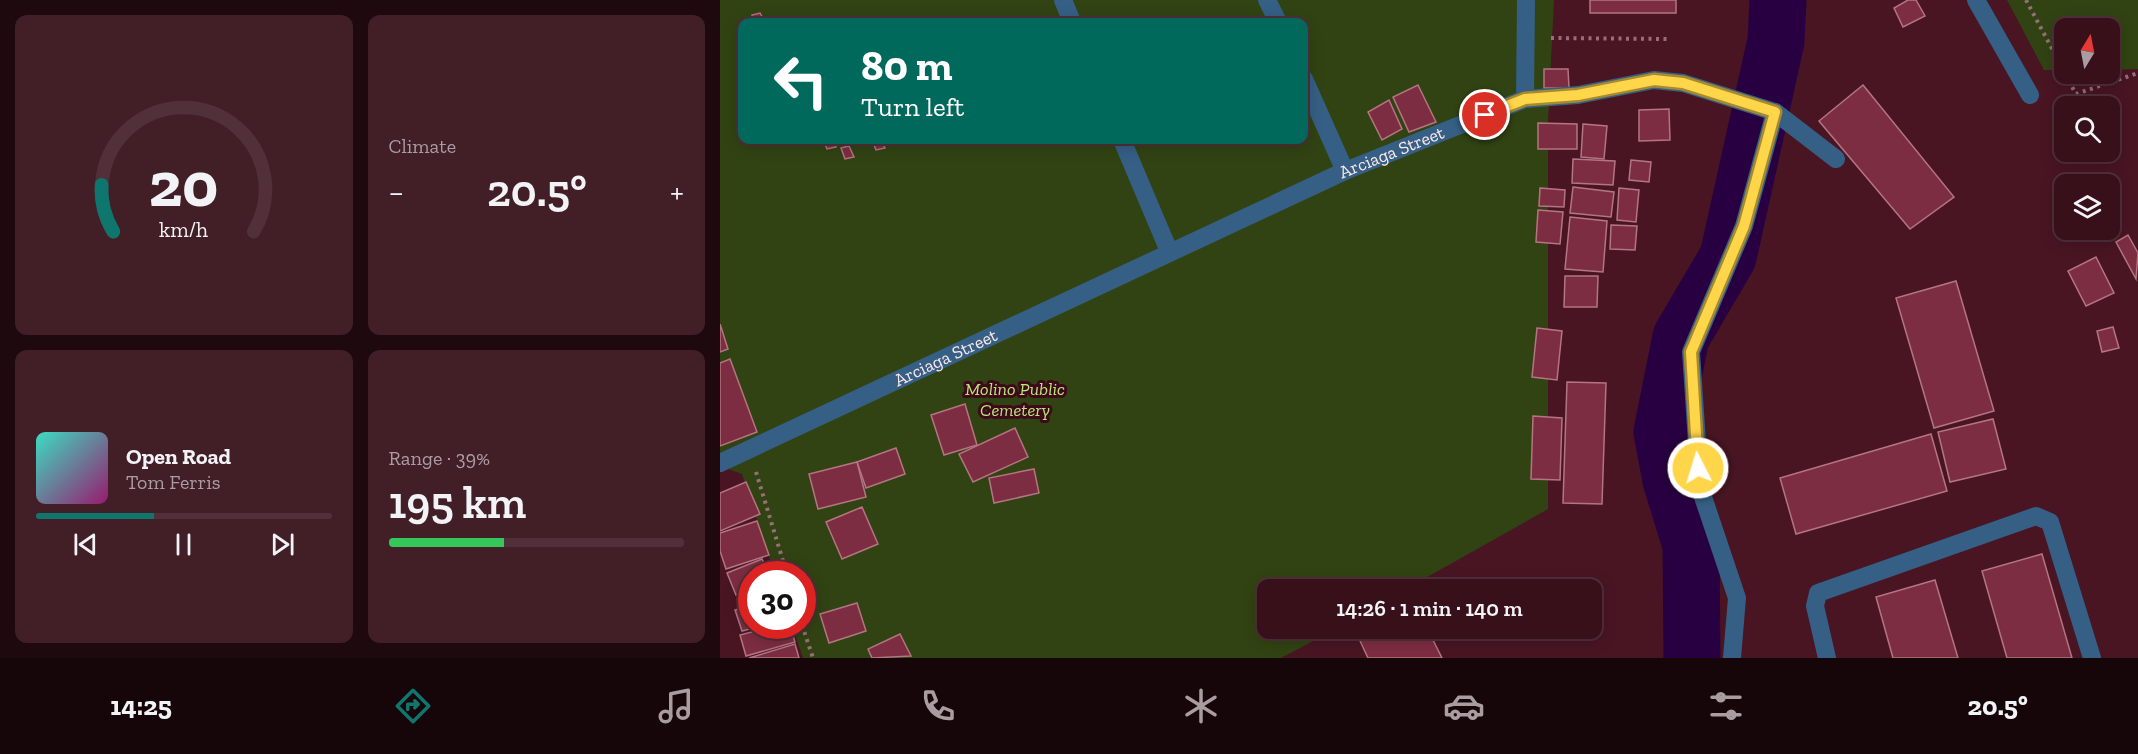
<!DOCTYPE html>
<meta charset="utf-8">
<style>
body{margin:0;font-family:"Zilla Slab",serif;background:#421e27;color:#f1f3f6;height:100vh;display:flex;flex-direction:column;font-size:22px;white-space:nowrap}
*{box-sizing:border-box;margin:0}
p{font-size:20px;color:#aa9da2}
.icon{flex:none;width:33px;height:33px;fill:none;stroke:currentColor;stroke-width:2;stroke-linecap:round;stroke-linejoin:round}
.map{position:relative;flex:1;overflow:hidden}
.panel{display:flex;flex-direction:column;gap:15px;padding:15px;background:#1e090e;width:720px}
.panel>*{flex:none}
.guide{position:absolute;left:18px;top:18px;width:570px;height:126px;border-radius:12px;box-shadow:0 3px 15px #0003,0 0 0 2px #513039;background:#00695c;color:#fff;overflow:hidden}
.needle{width:39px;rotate:10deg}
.tools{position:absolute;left:1334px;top:18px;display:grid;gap:12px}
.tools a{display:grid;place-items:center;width:66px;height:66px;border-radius:12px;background:#37101a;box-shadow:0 3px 15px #0003,0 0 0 2px #513039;font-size:30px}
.speed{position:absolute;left:18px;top:561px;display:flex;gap:12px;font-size:30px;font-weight:700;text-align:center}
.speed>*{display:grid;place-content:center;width:78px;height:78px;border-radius:50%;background:#37101a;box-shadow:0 3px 15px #0003,0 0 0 2px #513039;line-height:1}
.speed .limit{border:9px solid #d22;background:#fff;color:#111}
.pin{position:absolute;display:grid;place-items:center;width:51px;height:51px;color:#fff;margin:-26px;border:3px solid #fff;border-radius:50%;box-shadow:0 2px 6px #0007}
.me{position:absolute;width:66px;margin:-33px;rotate:355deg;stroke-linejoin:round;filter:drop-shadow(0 0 4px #0008)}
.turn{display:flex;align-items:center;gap:21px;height:126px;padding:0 24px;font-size:27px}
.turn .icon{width:78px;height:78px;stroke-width:2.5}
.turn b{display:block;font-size:42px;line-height:51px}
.big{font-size:45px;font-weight:600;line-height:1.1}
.panel .card{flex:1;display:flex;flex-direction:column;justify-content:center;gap:9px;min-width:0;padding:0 21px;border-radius:12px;background:#421e27}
.panel .dial{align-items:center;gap:0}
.dial svg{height:156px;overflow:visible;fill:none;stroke:#513039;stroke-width:7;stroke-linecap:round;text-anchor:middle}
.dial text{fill:#f1f3f6;stroke:none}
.song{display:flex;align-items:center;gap:18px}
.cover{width:72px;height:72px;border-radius:9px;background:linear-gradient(135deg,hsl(170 70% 55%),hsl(320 70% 35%))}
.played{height:6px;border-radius:3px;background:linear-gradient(90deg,#0f766e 40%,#513039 40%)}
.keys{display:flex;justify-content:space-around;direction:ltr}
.heat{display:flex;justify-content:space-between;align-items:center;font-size:33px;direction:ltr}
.charge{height:9px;border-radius:4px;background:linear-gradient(90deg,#34c759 39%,#513039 0)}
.panel .tiles{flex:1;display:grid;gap:15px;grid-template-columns:repeat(2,1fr)}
.trip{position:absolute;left:537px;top:579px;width:345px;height:60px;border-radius:12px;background:#37101a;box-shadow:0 3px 15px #0003,0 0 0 2px #513039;font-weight:600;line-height:60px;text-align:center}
.menu{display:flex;height:96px;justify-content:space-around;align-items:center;background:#16060a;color:#aa9da2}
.menu .icon{width:42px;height:42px}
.menu .current{color:#0f766e}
.menu b{font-size:27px;color:#f1f3f6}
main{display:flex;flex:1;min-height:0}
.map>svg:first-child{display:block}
</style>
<main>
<section class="panel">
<div class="tiles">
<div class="card dial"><svg viewBox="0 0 100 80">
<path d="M14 69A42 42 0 1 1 86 69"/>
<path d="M14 69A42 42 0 0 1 8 45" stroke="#0f766e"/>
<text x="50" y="56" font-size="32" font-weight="700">20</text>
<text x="50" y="72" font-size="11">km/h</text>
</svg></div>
<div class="card"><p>Climate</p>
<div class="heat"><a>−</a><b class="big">20.5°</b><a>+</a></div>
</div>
<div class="card">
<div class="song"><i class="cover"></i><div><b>Open Road</b><p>Tom Ferris</p></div></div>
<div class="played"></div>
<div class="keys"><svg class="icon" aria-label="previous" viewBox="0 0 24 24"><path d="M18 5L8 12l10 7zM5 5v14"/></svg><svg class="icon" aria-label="pause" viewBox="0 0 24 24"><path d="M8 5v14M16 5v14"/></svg><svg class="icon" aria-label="next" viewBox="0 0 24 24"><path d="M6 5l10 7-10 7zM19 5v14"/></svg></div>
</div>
<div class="card"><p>Range · 39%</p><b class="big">195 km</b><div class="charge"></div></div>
</div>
</section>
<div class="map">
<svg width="1418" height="658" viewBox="0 0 1418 658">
<rect width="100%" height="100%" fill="#491523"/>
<g fill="#314313" fill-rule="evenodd">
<path d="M 0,0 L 834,0 L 828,121 L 828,509 L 686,589 L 548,590 L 548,628 L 616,629 L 561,658 L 83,658 L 72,626 L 82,626 L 82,574 L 55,574 L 22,474 L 0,466 ZM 22,22 L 584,22 L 584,140 L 22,140 Z"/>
<polygon points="1287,0 1418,0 1418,69 1389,70 1389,28 1344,28 1344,70 1324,70"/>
</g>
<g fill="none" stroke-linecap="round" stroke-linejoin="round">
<polyline stroke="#280041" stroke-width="57" points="972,658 971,545 951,480 942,432 961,337 1008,257 1056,41 1058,0"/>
</g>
<g fill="#7d2d42" stroke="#b37581" stroke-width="1.5">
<rect x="870" y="0" width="86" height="13"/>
<polygon points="1188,0 1196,0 1205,16 1183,27 1174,8"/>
<polygon points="40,13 45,22 34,22 32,15"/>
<polygon points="824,69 848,69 849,88 824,88"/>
<polygon points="698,85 716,122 689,132 673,97"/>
<polygon points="1143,85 1234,197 1190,229 1099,121"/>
<polygon points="669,100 682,129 662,140 648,112"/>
<polygon points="949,109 950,140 919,141 919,110"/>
<polygon points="818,123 857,124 857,149 818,149"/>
<polygon points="863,124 887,126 884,159 861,157"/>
<polygon points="103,140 113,140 116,147 107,149"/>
<polygon points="152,140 161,140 165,148 156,150"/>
<polygon points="129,146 134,157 125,159 121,148"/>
<polygon points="853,159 895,161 893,185 852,183"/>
<polygon points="911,160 931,162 929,182 909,180"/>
<polygon points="853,187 894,192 891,217 850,213"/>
<polygon points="820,188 845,190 844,207 819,206"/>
<polygon points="899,188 919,190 916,222 897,220"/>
<polygon points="818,210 843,212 840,244 816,242"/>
<polygon points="850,217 887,221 883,272 845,269"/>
<polygon points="891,225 917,226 915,250 890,249"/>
<polygon points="1408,235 1418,253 1416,279 1396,242"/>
<polygon points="1376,257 1394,293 1366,306 1348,271"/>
<polygon points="845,276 878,276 877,307 844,307"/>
<polygon points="1236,281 1274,411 1214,428 1176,298"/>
<polygon points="0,324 8,349 0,352"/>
<polygon points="1393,327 1399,348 1382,352 1377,331"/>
<polygon points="817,328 842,331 837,380 812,377"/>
<polygon points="10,359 37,432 0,446 0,363"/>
<polygon points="847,382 886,383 882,504 843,503"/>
<polygon points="245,404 257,445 224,455 211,415"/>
<polygon points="813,416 842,418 840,480 811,479"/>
<polygon points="1273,419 1286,469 1230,482 1218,432"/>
<polygon points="295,428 308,457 253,482 239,454"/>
<polygon points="1211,434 1227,491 1076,534 1060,478"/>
<polygon points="176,448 185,474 146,488 137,462"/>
<polygon points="137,462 146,497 98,509 89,474"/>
<polygon points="314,469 319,493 274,503 269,478"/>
<polygon points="26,482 40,514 0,531 0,493"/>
<polygon points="142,507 158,544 122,559 106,522"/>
<polygon points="37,521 49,555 6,569 0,551 0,533"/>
<polygon points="1322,554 1352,658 1287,658 1262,571"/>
<polygon points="42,559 49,574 32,574 32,589 16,595 7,573"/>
<polygon points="1215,580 1238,658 1173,658 1156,597"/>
<polygon points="137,603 146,631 109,643 100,614"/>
<polygon points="32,605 32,626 41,626 22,631 15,610"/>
<polygon points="55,626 70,626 75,642 26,656 20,635"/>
<polygon points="634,628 707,628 722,658 648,658"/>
<polygon points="180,634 191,656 152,658 148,649"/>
<polygon points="75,644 79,658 29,658"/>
</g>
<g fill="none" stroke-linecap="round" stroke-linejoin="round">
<g stroke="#966f78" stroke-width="4" stroke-dasharray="3 4.5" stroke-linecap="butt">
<polyline points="1306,0 1344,71"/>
<polyline points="831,38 948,39"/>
<polyline points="1345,74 1356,94 1418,73"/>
<polyline points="36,472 67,574"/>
<polyline points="82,625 93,658"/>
</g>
<g stroke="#355f84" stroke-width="18">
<polyline points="343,0 352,22"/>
<polyline points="547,0 558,22"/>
<polyline points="1256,0 1310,95"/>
<polyline points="584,79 625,171"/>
<polyline points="805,99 806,0"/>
<polyline points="402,140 449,251"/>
<path id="s1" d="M 0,463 L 625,171 L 805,99 L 858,95 L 934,80 L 963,83 L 1055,112 L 1116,159"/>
<polyline points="1012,658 1017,598 980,488 971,352 1024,226 1055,112"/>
<polyline points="1107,658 1095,606 1098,593 1316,516 1330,522 1372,658"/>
</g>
</g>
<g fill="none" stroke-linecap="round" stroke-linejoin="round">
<g stroke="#a68a30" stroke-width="15">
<polyline id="route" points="765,115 805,99 858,95 934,80 963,83 1055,112 1024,226 971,352 978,468"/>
</g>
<use href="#route" stroke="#ffd54a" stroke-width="10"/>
</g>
<g text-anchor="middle" stroke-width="6" stroke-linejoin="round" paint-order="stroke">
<g font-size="18" fill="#fee8eb" stroke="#3d0a1a">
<text dy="6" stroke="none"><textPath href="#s1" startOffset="740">Arciaga Street</textPath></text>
<text dy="6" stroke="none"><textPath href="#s1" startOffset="249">Arciaga Street</textPath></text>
</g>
<g font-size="18" font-style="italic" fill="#bbe57c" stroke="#3d0a1a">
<text x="295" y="395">Molino Public<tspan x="295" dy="21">Cemetery</tspan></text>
</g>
</g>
</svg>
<div class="tools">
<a><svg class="needle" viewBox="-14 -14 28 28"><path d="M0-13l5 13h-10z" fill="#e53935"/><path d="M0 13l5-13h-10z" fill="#aa9da2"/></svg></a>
<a><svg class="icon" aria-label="search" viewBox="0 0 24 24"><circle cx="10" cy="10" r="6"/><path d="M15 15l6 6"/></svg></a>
<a><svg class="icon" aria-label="layers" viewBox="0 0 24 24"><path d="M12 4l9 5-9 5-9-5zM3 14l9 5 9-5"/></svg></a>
</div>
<div class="speed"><div class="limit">30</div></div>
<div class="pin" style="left:765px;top:115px;background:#d93025"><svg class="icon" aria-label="arrive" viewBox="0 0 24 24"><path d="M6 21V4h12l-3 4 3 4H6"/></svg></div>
<svg class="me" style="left:978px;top:468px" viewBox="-20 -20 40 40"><circle r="17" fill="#ffd54a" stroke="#fff" stroke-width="3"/><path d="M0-11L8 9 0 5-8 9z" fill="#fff"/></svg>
<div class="trip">14:26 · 1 min · 140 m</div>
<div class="guide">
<div class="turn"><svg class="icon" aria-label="left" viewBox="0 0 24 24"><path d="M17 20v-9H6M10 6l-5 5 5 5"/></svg><div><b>80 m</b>Turn left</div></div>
</div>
</div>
</main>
<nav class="menu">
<b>14:25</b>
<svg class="icon current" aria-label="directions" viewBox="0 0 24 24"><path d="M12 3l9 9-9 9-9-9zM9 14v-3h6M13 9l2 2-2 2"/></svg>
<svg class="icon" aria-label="music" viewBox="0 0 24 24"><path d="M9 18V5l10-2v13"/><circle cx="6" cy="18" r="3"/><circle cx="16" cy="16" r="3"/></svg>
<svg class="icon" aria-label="phone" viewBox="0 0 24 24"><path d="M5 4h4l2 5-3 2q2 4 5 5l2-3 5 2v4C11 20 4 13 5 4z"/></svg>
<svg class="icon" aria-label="climate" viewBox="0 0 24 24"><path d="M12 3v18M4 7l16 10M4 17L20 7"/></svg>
<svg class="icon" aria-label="car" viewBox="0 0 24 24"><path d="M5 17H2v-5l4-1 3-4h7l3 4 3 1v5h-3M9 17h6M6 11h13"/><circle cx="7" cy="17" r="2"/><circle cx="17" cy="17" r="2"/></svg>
<svg class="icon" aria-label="filters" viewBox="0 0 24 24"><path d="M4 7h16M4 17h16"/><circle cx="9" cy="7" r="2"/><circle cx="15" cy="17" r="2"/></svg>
<b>20.5°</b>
</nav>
